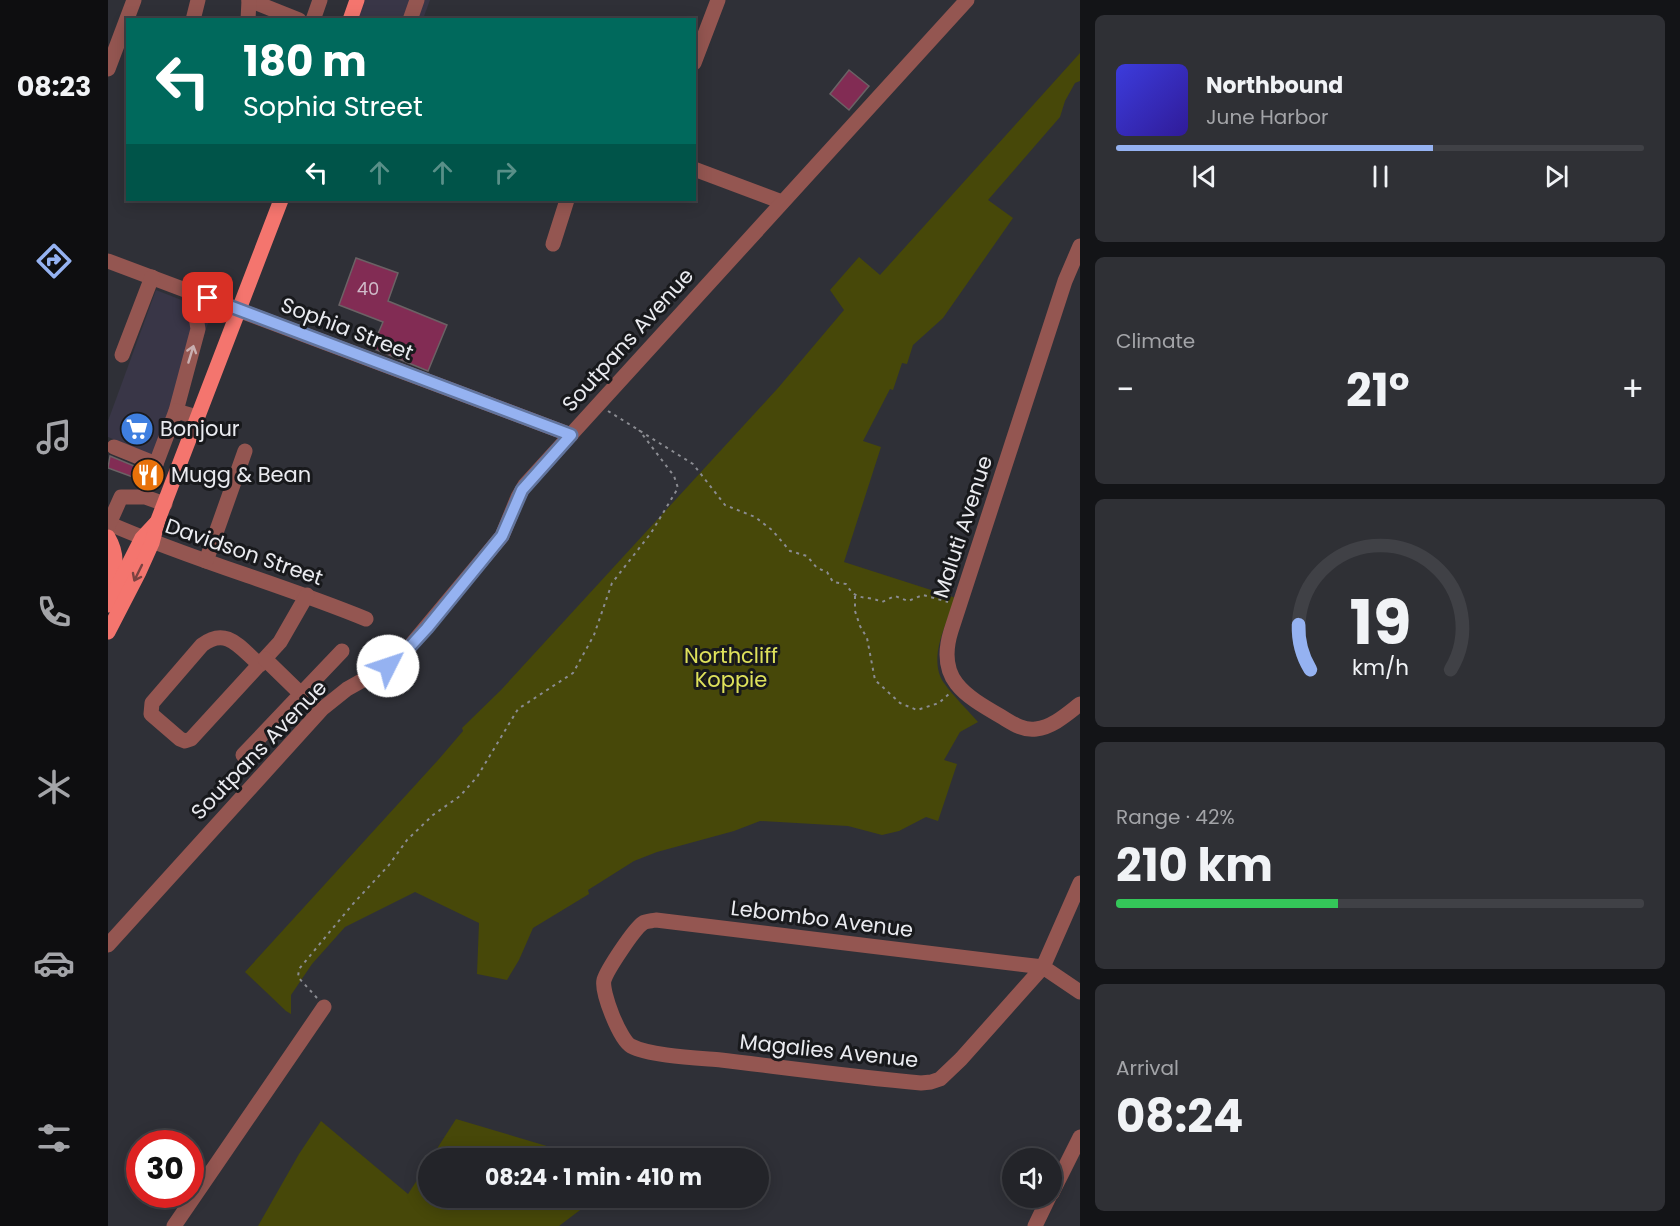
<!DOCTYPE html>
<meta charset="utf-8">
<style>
body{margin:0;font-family:Poppins,sans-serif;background:#2f3035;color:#f1f3f6;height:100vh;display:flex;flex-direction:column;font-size:22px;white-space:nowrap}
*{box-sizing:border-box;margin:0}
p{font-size:20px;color:#a3a4a8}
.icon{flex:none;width:33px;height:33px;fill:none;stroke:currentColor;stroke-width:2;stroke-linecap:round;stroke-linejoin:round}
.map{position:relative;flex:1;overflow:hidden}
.side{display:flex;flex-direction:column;gap:15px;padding:15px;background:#131417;width:600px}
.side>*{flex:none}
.banner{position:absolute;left:18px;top:18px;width:570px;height:183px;border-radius:0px;box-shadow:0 3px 15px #0003,0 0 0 2px #404146;background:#00695c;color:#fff;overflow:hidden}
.fabs{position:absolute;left:894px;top:1148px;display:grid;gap:12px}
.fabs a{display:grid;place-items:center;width:60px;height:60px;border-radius:50%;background:#232429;box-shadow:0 3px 15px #0003,0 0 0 2px #404146;font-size:30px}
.speed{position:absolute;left:18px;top:1130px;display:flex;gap:12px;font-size:30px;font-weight:700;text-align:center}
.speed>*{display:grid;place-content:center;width:78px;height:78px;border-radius:50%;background:#232429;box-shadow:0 3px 15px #0003,0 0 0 2px #404146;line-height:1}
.speed .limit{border:9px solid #d22;background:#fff;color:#111}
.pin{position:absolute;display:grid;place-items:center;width:51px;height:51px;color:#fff;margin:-26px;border-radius:12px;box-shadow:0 3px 9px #0006}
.me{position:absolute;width:66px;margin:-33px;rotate:49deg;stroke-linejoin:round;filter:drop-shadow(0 0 4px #0008)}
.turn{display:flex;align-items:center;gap:21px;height:126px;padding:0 18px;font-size:27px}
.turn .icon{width:78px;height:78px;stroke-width:2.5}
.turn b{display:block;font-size:42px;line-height:51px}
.lanes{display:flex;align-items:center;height:57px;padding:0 18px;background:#0003;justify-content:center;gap:30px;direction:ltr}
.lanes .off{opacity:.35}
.big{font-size:45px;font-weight:700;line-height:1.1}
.side .card{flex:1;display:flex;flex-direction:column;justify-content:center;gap:9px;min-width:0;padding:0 21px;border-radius:9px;background:#2f3035}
.side .dial{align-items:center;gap:0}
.dial svg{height:156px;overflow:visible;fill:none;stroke:#404146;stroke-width:7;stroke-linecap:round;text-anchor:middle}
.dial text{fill:#f1f3f6;stroke:none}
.song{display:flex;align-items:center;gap:18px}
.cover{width:72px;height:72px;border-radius:9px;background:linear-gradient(135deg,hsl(240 70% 55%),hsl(250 70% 35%))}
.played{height:6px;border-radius:3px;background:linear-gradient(90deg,#95b2f1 60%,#404146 60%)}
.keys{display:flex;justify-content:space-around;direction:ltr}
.heat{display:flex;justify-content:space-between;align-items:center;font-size:33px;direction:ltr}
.charge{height:9px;border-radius:4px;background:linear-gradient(90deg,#34c759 42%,#404146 0)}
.trip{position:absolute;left:310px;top:1148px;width:351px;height:60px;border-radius:30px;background:#232429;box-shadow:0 3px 15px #0003,0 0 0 2px #404146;font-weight:700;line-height:60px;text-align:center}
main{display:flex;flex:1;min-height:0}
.tab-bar{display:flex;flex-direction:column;width:108px;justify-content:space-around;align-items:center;background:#0e0e10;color:#a3a4a8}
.tab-bar .icon{width:42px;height:42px}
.tab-bar .active{color:#95b2f1}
.tab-bar b{font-size:27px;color:#f1f3f6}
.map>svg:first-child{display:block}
</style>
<main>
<nav class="tab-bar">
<b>08:23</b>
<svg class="icon active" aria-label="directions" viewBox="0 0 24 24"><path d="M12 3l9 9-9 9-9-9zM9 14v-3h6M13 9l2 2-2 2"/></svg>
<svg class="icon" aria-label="music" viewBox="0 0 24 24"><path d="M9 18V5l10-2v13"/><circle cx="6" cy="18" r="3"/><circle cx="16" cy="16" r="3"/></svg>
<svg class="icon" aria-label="phone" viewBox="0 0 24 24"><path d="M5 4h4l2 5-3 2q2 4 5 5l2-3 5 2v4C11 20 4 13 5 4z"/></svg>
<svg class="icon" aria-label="climate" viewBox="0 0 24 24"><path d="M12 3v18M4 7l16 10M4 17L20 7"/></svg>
<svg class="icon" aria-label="car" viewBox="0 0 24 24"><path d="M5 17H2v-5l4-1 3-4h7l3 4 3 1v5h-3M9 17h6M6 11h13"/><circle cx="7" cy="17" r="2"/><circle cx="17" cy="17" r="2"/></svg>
<svg class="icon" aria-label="filters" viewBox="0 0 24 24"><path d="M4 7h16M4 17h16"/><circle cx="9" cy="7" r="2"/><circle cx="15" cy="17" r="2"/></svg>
</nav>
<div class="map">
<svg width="972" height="1226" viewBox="0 0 972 1226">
<rect width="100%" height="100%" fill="#2f3037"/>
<g fill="#393647">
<polygon points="253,0 322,0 315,19 245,20"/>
<polygon points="48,290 104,312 52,458 0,437 0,421"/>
</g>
<g fill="#474809">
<path d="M 972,53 L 972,81 L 967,83 L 957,101 L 952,117 L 880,200 L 905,218 L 835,318 L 805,345 L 799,364 L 794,363 L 785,390 L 782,389 L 755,441 L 773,447 L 736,562 L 848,598 C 839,622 819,659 836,683 C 846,697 859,709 870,722 L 852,732 L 836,760 L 849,764 L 830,821 L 818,817 L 791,831 L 774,835 L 740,826 L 652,821 L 626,831 L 549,852 L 526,861 L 480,890 L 481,894 L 425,928 L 411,960 L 399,980 L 369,974 L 371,923 L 307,892 L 237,927 L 204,964 L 183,995 L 183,1014 L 178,1011 L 137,972 L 331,759 L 355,731 L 354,728 L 393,690 L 670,388 L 736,310 L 722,290 L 751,257 L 772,275 Z"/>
<polygon points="348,1119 479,1158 323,1158"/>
<polygon points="213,1121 300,1194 321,1162 321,1197 486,1197 484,1201 451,1226 150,1226 191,1154"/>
</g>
<g fill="#822c54" stroke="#6b6265" stroke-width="1.5">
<polygon points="741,70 761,86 741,110 722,94"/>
<polygon points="248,258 290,273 280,301 339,325 320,371 264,348 275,322 231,305"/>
<polygon points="2,456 36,470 39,476 46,479 44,484 0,468"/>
</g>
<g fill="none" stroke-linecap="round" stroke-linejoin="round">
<polyline stroke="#4b4c53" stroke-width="15" stroke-dasharray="15 8" stroke-linecap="butt" points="41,483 46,469"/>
<g stroke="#8b8c92" stroke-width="2" stroke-dasharray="3 4.5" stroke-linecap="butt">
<path d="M 500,411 L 585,464 L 617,505 L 647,517 L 664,530 L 682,551 L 699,556 L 709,568 L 719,572 L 725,582 L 738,584 C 749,603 757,594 774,602 L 787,596 L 800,601 L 815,595 L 840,602"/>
<polyline points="747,596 747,611 752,626 759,638 767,680 792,703 809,710 831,703 841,694"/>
<polyline points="209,998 190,977 191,969 244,905 281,865 299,840 325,815 352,796 369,777 410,709 465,673 486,635 504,583 543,533 570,488 566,476 531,430"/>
</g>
<g stroke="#945651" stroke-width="15">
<polyline points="141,0 191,20"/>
<polyline points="85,20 90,0"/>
<polyline points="140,20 141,0"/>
<polyline points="205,20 212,0"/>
<polyline points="302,20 309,0"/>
<polyline points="586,63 610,0"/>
<polyline points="0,69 26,0"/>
<polyline points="586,169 674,202"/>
<polyline points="445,244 459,200"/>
<path d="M 972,246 L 957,281 L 843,631 C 828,679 856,695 894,717 C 904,723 915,731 928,729 C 945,727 959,714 972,704"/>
<polyline points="0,261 463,435"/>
<polyline points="14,355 44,277"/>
<polyline points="68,411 90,329 84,293"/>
<polyline points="6,447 48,464"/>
<polyline points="46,469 68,411 89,417"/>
<path d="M 0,523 C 84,560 173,584 258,619"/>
<polyline points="1,524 13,497 37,497 57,504"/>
<polyline points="98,561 137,451"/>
<path d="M 152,665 C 132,648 119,626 94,645 L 44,703 L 43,714 L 72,739 L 77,741 L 83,739 L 172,642 L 199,595"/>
<polyline points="193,694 234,651"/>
<polyline points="135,755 193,694 157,659"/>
<path d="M 972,883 L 935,967 L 853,1059 L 832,1079 L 823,1082 L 813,1083 C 746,1077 680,1068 613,1060 C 590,1058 542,1056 523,1046 C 512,1040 493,992 496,980 C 499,970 526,929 535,923 C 538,921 543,921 548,920 L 935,967 L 972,992"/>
<polyline points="0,945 214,709 239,689 280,666 298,651 394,536 410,497 417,485 859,0"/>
<polyline points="944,1193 972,1137"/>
<polyline points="66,1226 216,1007"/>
<polyline points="927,1226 941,1197"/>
</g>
<g stroke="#f4756e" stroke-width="15">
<polyline points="242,20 249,0"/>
<path d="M 0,537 C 10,554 8,568 3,586"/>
<polyline points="0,605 34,538 48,523"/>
<polyline points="0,632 31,572 44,543 50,520 173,200"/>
</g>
</g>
<defs><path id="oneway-shaft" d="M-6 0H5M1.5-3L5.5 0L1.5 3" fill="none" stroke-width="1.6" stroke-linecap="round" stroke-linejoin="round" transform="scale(1.5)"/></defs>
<use stroke="#c8afb0" href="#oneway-shaft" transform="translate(83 354) rotate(-73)"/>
<use stroke="#7b4241" href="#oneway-shaft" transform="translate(30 573) rotate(116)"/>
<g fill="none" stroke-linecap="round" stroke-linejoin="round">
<g stroke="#61749d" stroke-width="15">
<polyline id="route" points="100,298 463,435 414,490 394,536 319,628 298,651 280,666"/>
</g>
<use href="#route" stroke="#95b2f1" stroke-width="10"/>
</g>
<defs>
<g id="supermarket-disc" transform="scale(1.725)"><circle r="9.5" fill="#3f7fe0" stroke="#18191c"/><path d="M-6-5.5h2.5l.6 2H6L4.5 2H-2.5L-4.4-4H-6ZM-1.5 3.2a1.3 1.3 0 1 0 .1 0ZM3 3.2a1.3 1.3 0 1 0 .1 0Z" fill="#fff"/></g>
<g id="restaurant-disc" transform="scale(1.725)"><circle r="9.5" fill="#e8710a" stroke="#18191c"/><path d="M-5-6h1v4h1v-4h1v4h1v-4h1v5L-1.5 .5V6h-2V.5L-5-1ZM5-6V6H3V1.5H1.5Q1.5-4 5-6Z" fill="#fff"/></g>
</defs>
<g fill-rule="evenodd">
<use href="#supermarket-disc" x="29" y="429"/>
<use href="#restaurant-disc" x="40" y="475"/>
</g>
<g text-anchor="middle" stroke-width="6" stroke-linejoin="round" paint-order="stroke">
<g font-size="18" fill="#d0bbc9">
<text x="260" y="295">40</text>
</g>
<g font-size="21" fill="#eaebf0" stroke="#18191c">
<text transform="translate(239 329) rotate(21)" y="7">Sophia Street</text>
<text transform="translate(520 340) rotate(-48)" y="7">Soutpans Avenue</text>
<text transform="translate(855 527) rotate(-72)" y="7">Maluti Avenue</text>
<text transform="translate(136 552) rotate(19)" y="7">Davidson Street</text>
<text transform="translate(151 750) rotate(-46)" y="7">Soutpans Avenue</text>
<text transform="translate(714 919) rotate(7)" y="7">Lebombo Avenue</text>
<text transform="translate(721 1051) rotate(6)" y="7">Magalies Avenue</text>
</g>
<g font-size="21" fill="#eaebf0" stroke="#18191c" text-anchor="start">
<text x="52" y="436">Bonjour</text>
<text x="63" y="482">Mugg &amp; Bean</text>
</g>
<g font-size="21" fill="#dee15b" stroke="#18191c">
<text x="623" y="663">Northcliff<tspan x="623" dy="24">Koppie</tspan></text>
</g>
</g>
</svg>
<div class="fabs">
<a><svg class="icon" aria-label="sound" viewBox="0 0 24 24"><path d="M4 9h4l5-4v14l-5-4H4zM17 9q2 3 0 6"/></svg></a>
</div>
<div class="speed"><div class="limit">30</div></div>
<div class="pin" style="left:100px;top:298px;background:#d93025"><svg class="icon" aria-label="arrive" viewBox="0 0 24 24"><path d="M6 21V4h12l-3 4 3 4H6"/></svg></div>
<svg class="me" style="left:280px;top:666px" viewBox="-20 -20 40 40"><circle r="19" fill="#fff"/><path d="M0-13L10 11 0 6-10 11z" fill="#95b2f1"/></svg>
<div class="trip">08:24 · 1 min · 410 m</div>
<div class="banner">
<div class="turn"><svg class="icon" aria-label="left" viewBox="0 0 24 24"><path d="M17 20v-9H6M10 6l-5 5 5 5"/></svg><div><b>180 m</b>Sophia Street</div></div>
<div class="lanes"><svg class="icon" aria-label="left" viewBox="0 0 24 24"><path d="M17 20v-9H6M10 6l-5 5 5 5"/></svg><svg class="icon off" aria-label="ahead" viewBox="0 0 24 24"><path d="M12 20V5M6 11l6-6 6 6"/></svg><svg class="icon off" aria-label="ahead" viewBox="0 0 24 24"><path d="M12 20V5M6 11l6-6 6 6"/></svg><svg class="icon off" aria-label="right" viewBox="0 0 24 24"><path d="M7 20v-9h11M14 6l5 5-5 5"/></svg></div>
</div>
</div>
<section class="side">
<div class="card">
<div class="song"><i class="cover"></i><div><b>Northbound</b><p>June Harbor</p></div></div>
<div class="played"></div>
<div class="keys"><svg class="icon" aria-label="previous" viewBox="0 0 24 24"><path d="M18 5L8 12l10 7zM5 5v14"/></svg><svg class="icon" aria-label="pause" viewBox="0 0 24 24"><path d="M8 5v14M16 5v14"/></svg><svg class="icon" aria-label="next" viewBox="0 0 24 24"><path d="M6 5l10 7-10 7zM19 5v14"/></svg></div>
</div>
<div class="card"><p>Climate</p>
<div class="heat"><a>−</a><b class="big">21°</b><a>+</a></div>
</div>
<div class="card dial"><svg viewBox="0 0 100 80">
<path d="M14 69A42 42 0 1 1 86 69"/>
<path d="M14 69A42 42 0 0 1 8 46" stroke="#95b2f1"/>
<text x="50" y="56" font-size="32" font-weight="700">19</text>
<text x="50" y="72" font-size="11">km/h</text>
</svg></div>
<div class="card"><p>Range · 42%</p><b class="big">210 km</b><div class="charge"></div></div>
<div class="card"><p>Arrival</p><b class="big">08:24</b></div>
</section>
</main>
